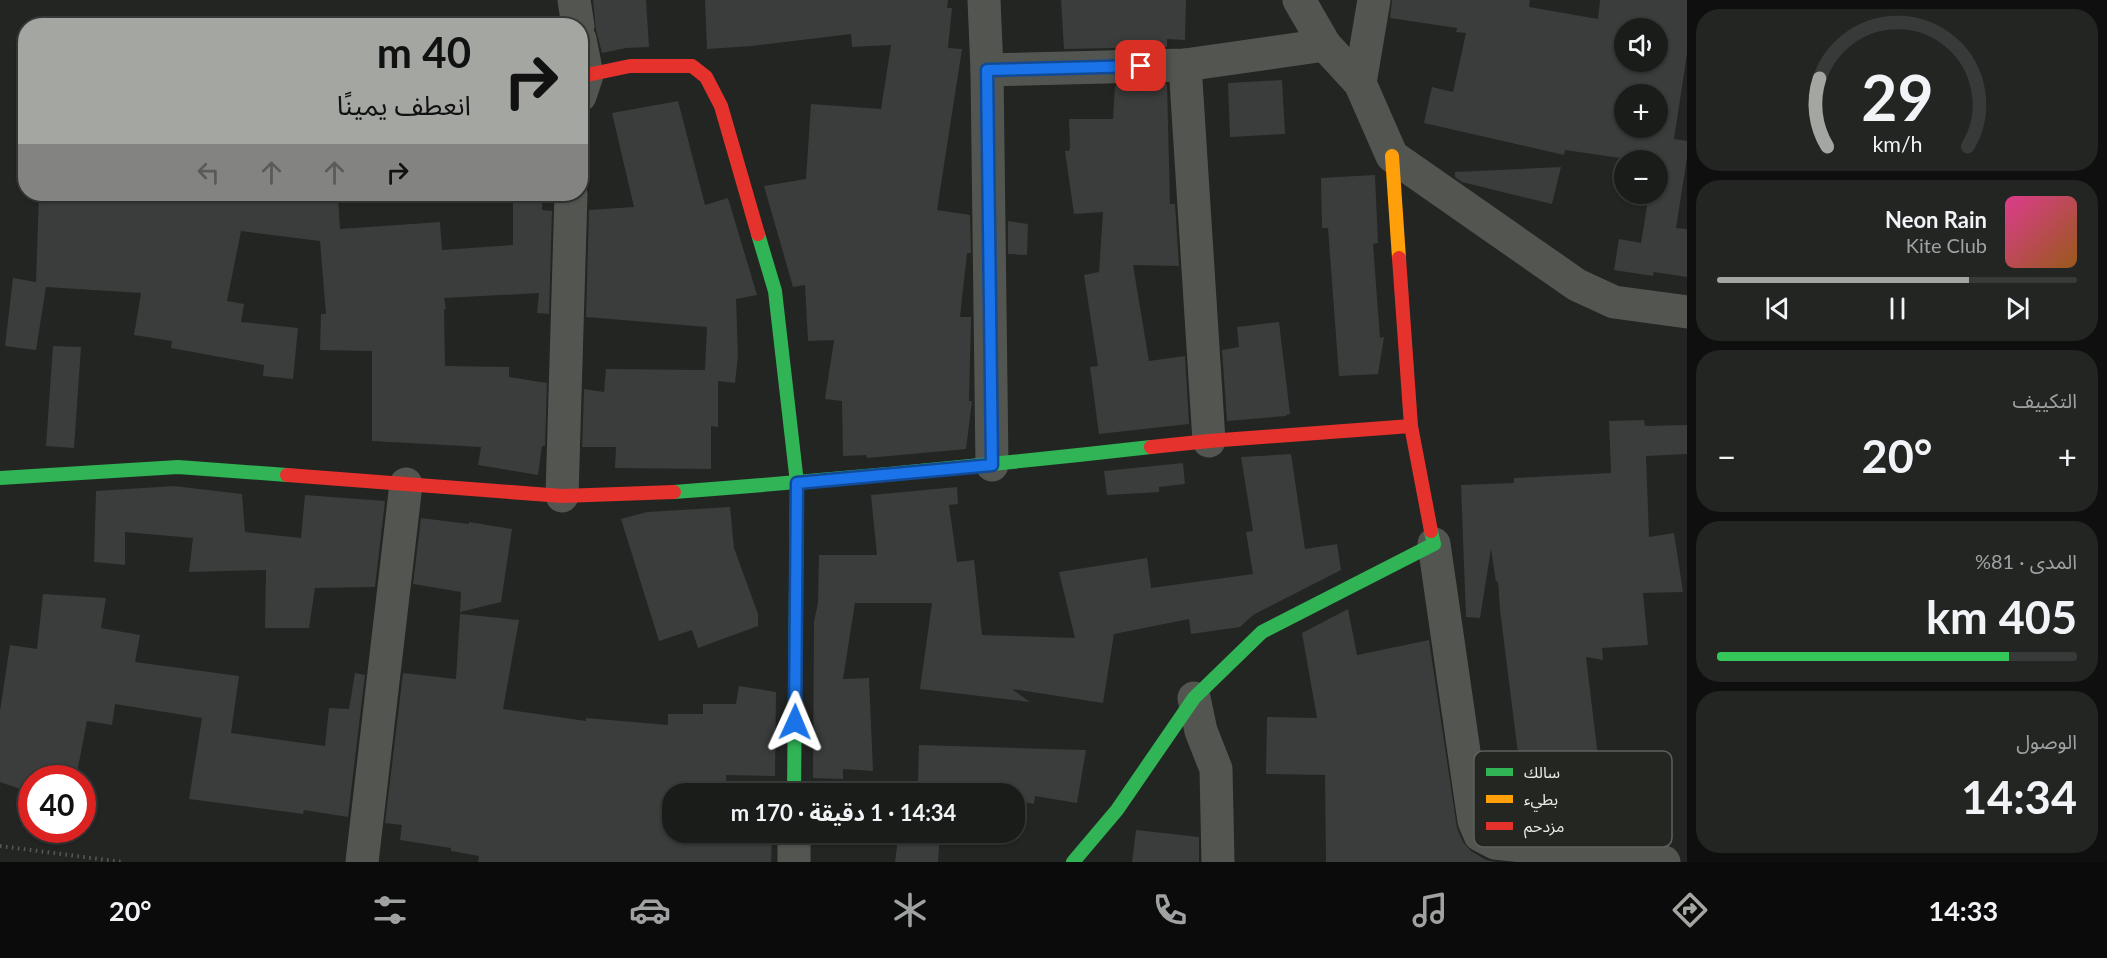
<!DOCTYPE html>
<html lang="ar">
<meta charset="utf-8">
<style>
body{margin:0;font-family:Lato,"Noto Sans Arabic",sans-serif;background:#232523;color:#f1f3f6;direction:rtl;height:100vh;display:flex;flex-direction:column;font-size:22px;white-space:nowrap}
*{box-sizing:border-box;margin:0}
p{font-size:20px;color:#9fa1a2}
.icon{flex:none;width:33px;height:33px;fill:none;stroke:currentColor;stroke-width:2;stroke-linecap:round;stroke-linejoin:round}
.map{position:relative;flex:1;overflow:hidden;direction:ltr}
.sheet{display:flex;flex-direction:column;gap:9px;padding:9px;background:#0e0f0e;width:420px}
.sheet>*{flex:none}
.banner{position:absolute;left:18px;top:18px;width:570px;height:183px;border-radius:24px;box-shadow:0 2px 4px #0004,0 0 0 2px #383a39;direction:rtl;background:#a4a6a2;color:#111;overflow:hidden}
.fabs{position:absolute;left:1614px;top:18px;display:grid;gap:12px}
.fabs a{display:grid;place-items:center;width:54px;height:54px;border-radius:50%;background:#1a1c1a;box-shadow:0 2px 4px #0004,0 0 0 2px #383a39;font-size:30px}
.speed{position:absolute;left:18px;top:765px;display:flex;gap:12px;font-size:30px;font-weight:700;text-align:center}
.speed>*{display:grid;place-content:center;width:78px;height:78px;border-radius:50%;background:#1a1c1a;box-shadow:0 2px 4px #0004,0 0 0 2px #383a39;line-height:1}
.speed .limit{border:9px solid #d22;background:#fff;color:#111}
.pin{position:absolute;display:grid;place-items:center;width:51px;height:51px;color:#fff;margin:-26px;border-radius:12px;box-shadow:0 3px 9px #0006}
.me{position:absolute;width:66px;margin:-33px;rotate:1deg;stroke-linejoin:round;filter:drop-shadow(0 0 4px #0008)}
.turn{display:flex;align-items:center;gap:21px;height:126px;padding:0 18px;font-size:27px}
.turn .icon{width:78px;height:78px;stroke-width:2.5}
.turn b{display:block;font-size:42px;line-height:51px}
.lanes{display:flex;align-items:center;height:57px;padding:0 18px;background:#0003;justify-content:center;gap:30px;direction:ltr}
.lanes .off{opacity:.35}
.big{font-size:45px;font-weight:700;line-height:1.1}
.sheet .tile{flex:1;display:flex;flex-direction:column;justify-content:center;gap:9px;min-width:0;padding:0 21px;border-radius:24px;background:#232523}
.sheet .dial{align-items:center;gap:0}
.dial svg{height:156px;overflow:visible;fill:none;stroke:#383a39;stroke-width:7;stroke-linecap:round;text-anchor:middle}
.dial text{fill:#f1f3f6;stroke:none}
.song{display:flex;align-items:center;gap:18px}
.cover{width:72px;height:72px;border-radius:9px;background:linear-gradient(135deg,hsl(330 70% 55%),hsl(30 70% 35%))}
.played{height:6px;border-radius:3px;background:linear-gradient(90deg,#a4a6a2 70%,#383a39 70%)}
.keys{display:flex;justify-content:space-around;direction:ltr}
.heat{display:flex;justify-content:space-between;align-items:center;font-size:33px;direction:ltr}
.charge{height:9px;border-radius:4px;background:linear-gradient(90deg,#34c759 81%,#383a39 0)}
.trip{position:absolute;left:662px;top:783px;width:363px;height:60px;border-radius:24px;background:#1a1c1a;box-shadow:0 2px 4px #0004,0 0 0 2px #383a39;font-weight:700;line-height:60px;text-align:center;direction:rtl}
.tab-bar{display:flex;height:96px;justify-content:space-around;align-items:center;background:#0a0b0a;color:#9fa1a2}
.tab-bar .icon{width:42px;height:42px}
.tab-bar .selected{color:#a4a6a2}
.tab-bar b{font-size:27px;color:#f1f3f6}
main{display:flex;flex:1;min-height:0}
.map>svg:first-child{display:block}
</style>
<main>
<section class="sheet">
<div class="tile dial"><svg viewBox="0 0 100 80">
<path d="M14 69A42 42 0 1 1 86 69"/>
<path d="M14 69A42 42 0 0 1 10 34" stroke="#a4a6a2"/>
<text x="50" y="56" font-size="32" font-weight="700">29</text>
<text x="50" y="72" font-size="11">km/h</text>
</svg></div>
<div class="tile">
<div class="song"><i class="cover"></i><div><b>Neon Rain</b><p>Kite Club</p></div></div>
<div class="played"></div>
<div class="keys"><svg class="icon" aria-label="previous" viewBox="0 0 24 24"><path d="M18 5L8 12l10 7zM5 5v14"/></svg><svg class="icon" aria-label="pause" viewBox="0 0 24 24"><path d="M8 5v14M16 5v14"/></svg><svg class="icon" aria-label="next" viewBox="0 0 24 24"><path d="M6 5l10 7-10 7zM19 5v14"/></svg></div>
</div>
<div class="tile"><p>التكييف</p>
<div class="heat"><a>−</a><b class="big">20°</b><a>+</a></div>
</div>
<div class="tile"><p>المدى · 81%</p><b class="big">405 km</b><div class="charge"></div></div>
<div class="tile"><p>الوصول</p><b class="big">14:34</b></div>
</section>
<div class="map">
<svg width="1687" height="862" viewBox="0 0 1687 862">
<rect width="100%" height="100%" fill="#232522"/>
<g fill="#3b3c3c" fill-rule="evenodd">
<polygon points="593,0 646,0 649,47 626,48 602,53 596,30"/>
<polygon points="705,0 948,0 947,8 952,8 948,48 962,49 937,210 970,215 971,253 967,253 960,317 971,317 969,401 972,401 966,449 867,458 866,455 843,456 842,401 825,399 834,340 808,341 805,285 793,287 764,186 806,179 811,104 881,109 891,45 852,47 851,34 752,46 707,49"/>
<polygon points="1061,0 1186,0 1185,40 1167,39 1167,47 1064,49"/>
<path d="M 1392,0 L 1530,0 L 1529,7 L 1598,19 L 1600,0 L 1687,0 L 1687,54 L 1674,139 L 1687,141 L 1687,158 L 1676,228 L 1687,229 L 1687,277 L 1654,272 L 1653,276 L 1614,270 L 1619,239 L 1641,243 L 1649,194 L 1658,194 L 1658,160 L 1634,160 L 1565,150 L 1564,155 L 1424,123 L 1432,87 L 1453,92 L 1466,33 L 1456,32 L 1457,28 L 1390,18 ZM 1624,28 L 1658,28 L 1658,62 L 1624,62 ZM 1624,94 L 1658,94 L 1658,128 L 1624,128 Z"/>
<polygon points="1282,80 1285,134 1230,137 1228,83"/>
<polygon points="1167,84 1170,204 1175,204 1179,266 1133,265 1149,361 1185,356 1189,424 1099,434 1090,367 1098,366 1084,275 1099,272 1103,212 1074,214 1065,151 1069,151 1070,147 1069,119 1113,119 1115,86"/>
<polygon points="678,101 705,205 728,198 757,295 736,299 738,356 735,383 718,381 718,427 711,426 711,469 615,468 616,447 582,447 584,389 604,392 606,369 705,370 707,327 586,317 589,210 634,207 612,113"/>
<polygon points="1561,167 1552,204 1462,182 1455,177 1455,172"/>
<polygon points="1375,175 1378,243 1373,244 1380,338 1384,337 1378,374 1339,376 1328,228 1322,228 1321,178"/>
<polygon points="39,194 119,194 210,198 211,194 259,194 259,203 338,197 340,229 440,222 442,250 513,245 513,194 542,194 542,210 552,211 549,314 537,313 539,293 444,298 446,309 444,309 445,366 509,367 509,377 547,383 545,446 542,446 538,475 478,465 481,447 372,441 372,351 320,350 321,314 326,314 320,241 241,231 227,301 244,304 241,322 298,328 293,379 263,376 264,365 171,348 172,341 134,335 141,293 46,287 36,350 5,346 13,278 36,282"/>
<polygon points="1008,221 1028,224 1027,255 1008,254"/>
<polygon points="1279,322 1290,414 1286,415 1286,416 1227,421 1222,350 1239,347 1237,327"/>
<polygon points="53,346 81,347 74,448 46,446"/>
<polygon points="1644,420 1645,426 1687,425 1687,454 1646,456 1649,537 1674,533 1683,592 1643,593 1648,645 1602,648 1603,660 1586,657 1599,765 1660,772 1652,830 1620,825 1620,822 1561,816 1560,831 1501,825 1495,822 1492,816 1488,790 1523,793 1500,610 1498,581 1496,582 1491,549 1480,618 1466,617 1461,485 1514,483 1514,478 1611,473 1609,421"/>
<polygon points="1291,454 1305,549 1337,544 1341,570 1253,615 1240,627 1191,634 1189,619 1114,634 1103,703 1012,689 1030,702 920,689 932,603 855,603 843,679 869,678 873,771 843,769 843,779 813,778 814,621 818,603 819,555 877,555 871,495 957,487 958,504 949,505 957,562 974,560 982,635 1075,638 1059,572 1147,558 1151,588 1253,574 1246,532 1253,531 1241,457"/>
<polygon points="1183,463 1185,484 1159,487 1159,492 1107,495 1104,471"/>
<polygon points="174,486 242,494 245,532 301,538 305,495 385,501 375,587 315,588 309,628 265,628 266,570 189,572 193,538 125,532 125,565 94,562 96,491"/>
<polygon points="730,507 734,548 758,614 758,626 698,648 692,630 659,641 621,519 647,512"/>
<polygon points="421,518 469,524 469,522 512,529 501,602 460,612 461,592 413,584"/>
<polygon points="43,594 106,598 101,628 140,635 135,662 239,676 231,733 325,746 329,708 349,709 355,673 365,675 348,817 304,810 303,814 189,799 202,718 115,704 112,725 87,721 76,778 42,771 40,778 32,778 32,793 0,782 0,711 10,645 37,649"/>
<polygon points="1348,609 1357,655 1429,640 1457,828 1463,842 1471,851 1486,860 1496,862 1326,862 1325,775 1266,774 1267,717 1317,718 1302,633"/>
<polygon points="460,614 519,620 503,709 586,721 586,718 668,725 668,714 703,714 703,704 736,704 739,686 776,692 775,776 726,775 727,794 672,794 672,832 772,832 771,862 478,862 479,856 451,851 451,848 400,840 402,825 385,823 403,673 456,679"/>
<polygon points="919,745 1086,750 1077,803 1035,796 1034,804 1014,800 1014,794 963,792 964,783 918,781"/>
<polygon points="1136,830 1199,837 1199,862 1132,862"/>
<polygon points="899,832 940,832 938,862 895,862"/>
</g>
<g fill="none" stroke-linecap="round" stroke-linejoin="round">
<polyline stroke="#585a56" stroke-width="4" stroke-dasharray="1.5 4.5" stroke-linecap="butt" points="0,846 122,862"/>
<g stroke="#535650" stroke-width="33">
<polyline points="574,0 578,26"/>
<polyline points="984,0 987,70 992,465"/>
<polyline points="1299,0 1325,45 1360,83 1392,156 1577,285 1614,302 1687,312"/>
<polyline points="580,39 587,75 580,96"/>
<polyline points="1185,65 1209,441"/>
<polyline points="987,70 1185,65 1325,45"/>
<polyline points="1360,83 1374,0"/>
<polyline points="562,496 571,194"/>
<polyline points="1434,544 1474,821 1480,835 1495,843 1664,862"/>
<polyline points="1194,698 1201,731 1216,769 1218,862"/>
<polyline points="362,862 406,484"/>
<polyline points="794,862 794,832"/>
</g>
<g stroke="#30b455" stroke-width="14">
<polyline points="758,234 775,291 797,483 794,794"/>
<polyline points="0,478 178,467 287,475"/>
<path d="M 674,492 C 833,480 992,465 1151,447"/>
<polyline points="1073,862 1117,810 1194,698 1262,632 1434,544 1431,531"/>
</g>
<polyline stroke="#ff9f0a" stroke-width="14" points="1392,156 1399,258"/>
<g stroke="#e5322d" stroke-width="14">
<polyline points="587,75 630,66 692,66 706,77 721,106 758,234"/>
<polyline points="1399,258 1411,426 1431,531"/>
<polyline points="1151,447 1209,441 1411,426"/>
<polyline points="287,475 562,496 674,492"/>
</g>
</g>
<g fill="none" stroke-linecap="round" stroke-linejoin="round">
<g stroke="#114b97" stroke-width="15">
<polyline id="route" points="795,722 797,483 992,465 987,70 1141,66"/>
</g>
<use href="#route" stroke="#1a73e8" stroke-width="10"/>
</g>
<rect x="1474" y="751" width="198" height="96" rx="9" fill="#232621" stroke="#5e615c" stroke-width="1.5"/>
<rect x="1486" y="768" width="27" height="8" fill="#30b455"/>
<rect x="1486" y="795" width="27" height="8" fill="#ff9f0a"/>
<rect x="1486" y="822" width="27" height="8" fill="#e5322d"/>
<g font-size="16" fill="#e9ebe7">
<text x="1524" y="778">سالك</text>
<text x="1524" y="805">بطيء</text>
<text x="1524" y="832">مزدحم</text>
</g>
</svg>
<div class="fabs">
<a><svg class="icon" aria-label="sound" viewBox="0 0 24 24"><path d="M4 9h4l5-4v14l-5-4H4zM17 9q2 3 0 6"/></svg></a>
<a>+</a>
<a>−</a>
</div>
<div class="speed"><div class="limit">40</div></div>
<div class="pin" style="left:1141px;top:66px;background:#d93025"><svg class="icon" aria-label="arrive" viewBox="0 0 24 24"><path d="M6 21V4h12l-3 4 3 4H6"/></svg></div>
<svg class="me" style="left:795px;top:722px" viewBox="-20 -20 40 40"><path d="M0-17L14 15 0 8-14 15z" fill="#1a73e8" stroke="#fff" stroke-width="4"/></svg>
<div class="trip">14:34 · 1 دقيقة · 170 m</div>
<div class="banner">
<div class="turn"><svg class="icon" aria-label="right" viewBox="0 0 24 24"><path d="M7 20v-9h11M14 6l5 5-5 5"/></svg><div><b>40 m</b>انعطف يمينًا</div></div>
<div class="lanes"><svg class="icon off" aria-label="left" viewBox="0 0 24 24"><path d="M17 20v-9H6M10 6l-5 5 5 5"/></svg><svg class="icon off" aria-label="ahead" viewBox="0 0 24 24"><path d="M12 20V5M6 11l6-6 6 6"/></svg><svg class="icon off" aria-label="ahead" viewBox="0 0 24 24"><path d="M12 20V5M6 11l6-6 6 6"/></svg><svg class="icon" aria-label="right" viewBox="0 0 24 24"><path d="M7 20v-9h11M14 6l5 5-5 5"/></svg></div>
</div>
</div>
</main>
<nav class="tab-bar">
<b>14:33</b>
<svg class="icon selected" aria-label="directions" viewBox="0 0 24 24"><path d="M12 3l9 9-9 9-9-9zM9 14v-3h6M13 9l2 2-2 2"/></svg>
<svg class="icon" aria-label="music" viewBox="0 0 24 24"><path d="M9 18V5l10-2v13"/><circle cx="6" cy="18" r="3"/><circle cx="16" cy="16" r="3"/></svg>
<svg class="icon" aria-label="phone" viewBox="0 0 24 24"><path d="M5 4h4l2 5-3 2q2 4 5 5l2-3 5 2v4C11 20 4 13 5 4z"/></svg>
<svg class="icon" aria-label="climate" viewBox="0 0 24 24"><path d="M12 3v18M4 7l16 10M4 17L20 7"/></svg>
<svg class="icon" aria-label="car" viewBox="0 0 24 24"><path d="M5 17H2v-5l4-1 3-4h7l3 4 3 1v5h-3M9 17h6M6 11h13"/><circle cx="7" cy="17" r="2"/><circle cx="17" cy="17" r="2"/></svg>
<svg class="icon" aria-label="filters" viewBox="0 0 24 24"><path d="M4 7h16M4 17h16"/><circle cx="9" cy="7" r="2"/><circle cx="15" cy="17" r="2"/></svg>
<b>20°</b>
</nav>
